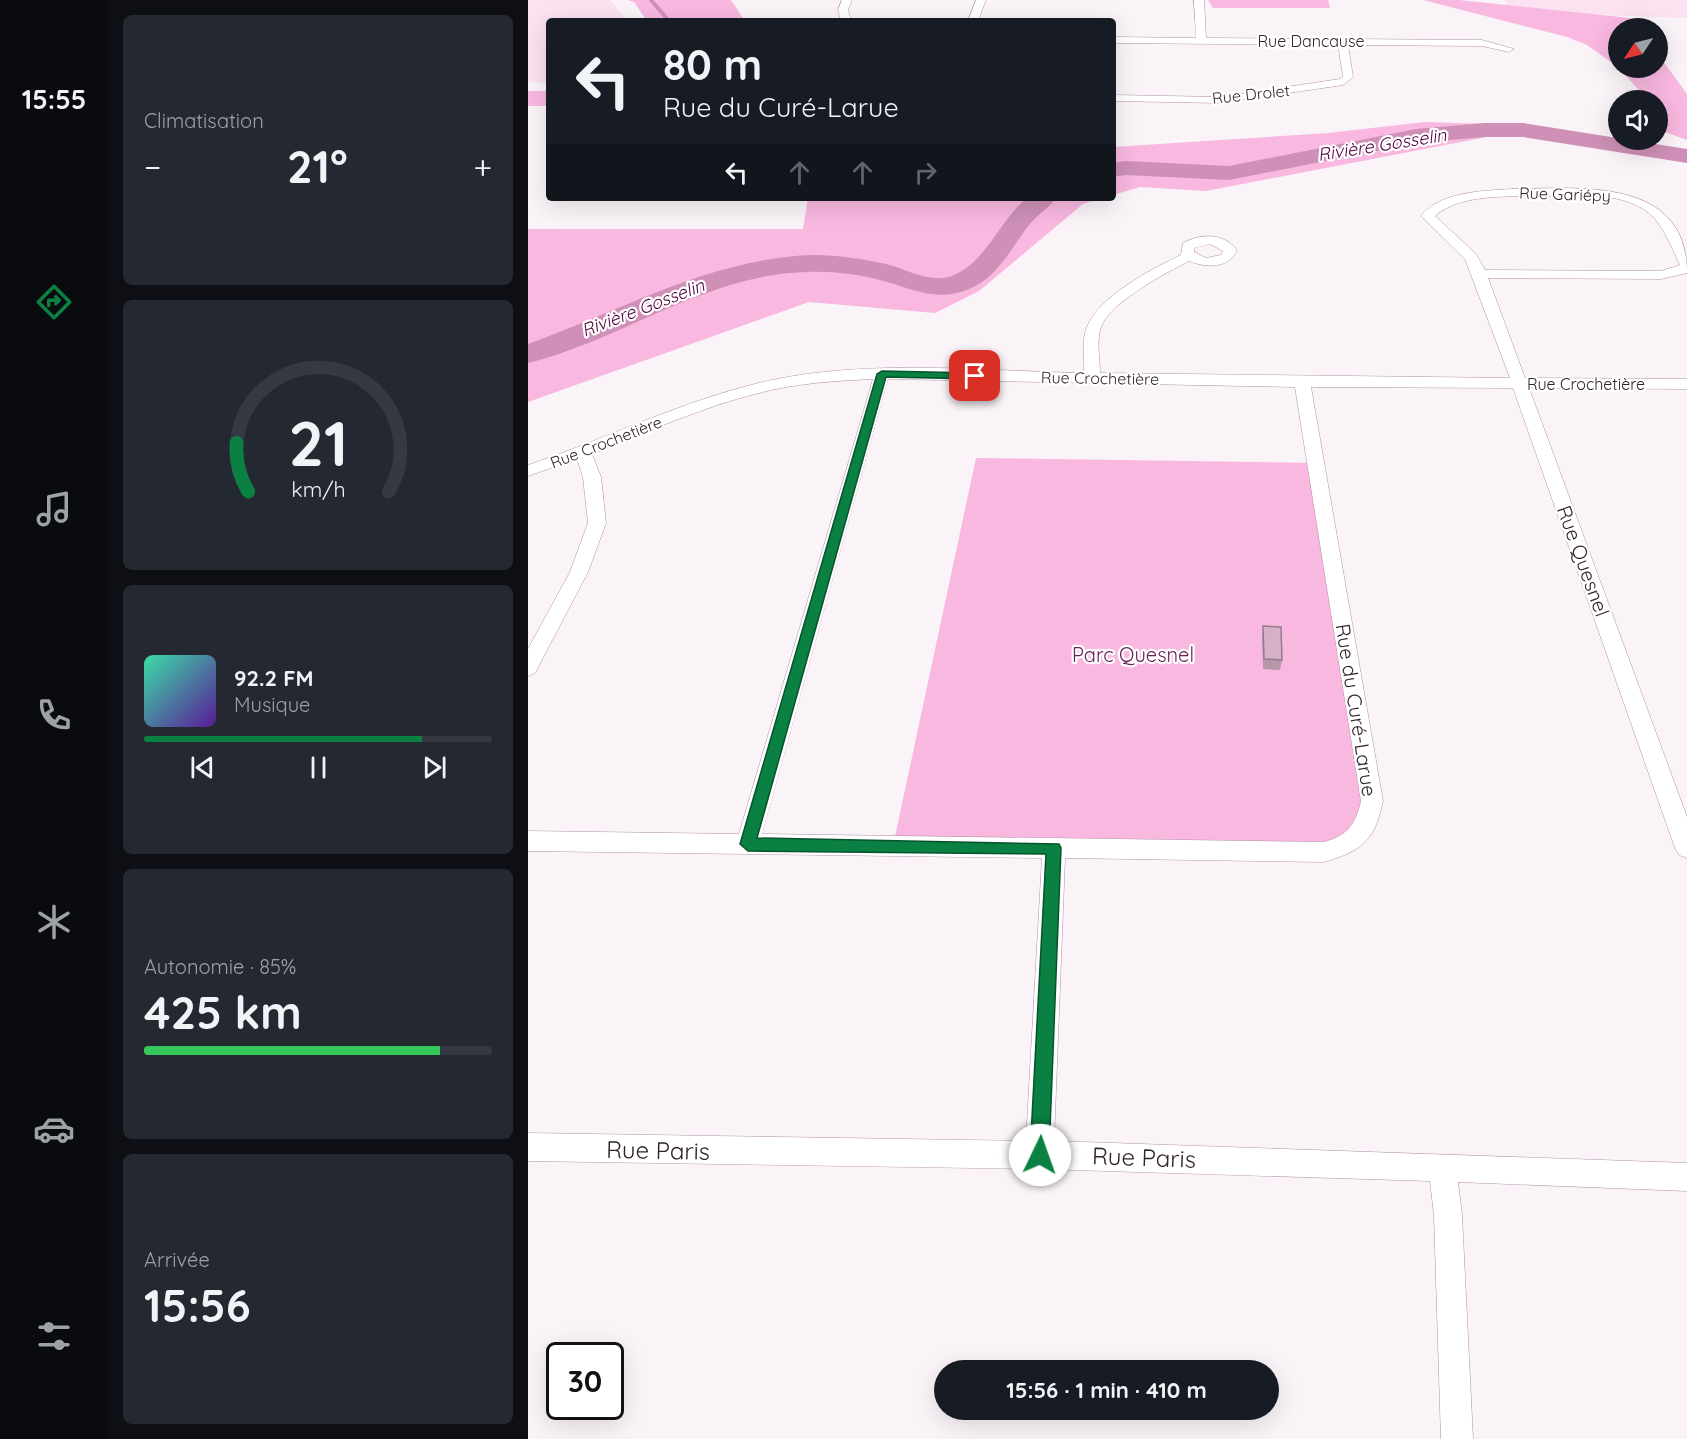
<!DOCTYPE html>
<html lang="fr">
<meta charset="utf-8">
<style>
body{margin:0;font-family:Quicksand,sans-serif;background:#242831;color:#f1f3f6;height:100vh;display:flex;flex-direction:column;font-size:22px;white-space:nowrap}
*{box-sizing:border-box;margin:0}
p{font-size:20px;color:#9ea1a6}
.icon{flex:none;width:33px;height:33px;fill:none;stroke:currentColor;stroke-width:2;stroke-linecap:round;stroke-linejoin:round}
.map{position:relative;flex:1;overflow:hidden}
.sheet{display:flex;flex-direction:column;gap:15px;padding:15px;background:#0d0f14;width:420px}
.sheet>*{flex:none}
.banner{position:absolute;left:18px;top:18px;width:570px;height:183px;border-radius:6px;box-shadow:0 6px 24px #0002;background:#171b24;color:#f1f3f6;overflow:hidden}
.needle{width:39px;rotate:235deg}
.tools{position:absolute;left:1080px;top:18px;display:grid;gap:12px}
.tools a{display:grid;place-items:center;width:60px;height:60px;border-radius:50%;background:#171b24;box-shadow:0 6px 24px #0002;font-size:30px}
.speed{position:absolute;left:18px;top:1342px;display:flex;gap:12px;font-size:30px;font-weight:700;text-align:center}
.speed>*{display:grid;place-content:center;width:78px;height:78px;border-radius:50%;background:#171b24;box-shadow:0 6px 24px #0002;line-height:1}
.speed .limit{border:3px solid #111;border-radius:9px;background:#fff;color:#111}
.pin{position:absolute;display:grid;place-items:center;width:51px;height:51px;color:#fff;margin:-26px;border-radius:12px;box-shadow:0 3px 9px #0006}
.me{position:absolute;width:66px;margin:-33px;rotate:3deg;stroke-linejoin:round;filter:drop-shadow(0 0 4px #0008)}
.turn{display:flex;align-items:center;gap:21px;height:126px;padding:0 18px;font-size:27px}
.turn .icon{width:78px;height:78px;stroke-width:2.5}
.turn b{display:block;font-size:42px;line-height:51px}
.lanes{display:flex;align-items:center;height:57px;padding:0 18px;background:#0003;justify-content:center;gap:30px;direction:ltr}
.lanes .off{opacity:.35}
.big{font-size:45px;font-weight:700;line-height:1.1}
.sheet .tile{flex:1;display:flex;flex-direction:column;justify-content:center;gap:9px;min-width:0;padding:0 21px;border-radius:9px;background:#242831}
.sheet .dial{align-items:center;gap:0}
.dial svg{height:156px;overflow:visible;fill:none;stroke:#363941;stroke-width:7;stroke-linecap:round;text-anchor:middle}
.dial text{fill:#f1f3f6;stroke:none}
.song{display:flex;align-items:center;gap:18px}
.cover{width:72px;height:72px;border-radius:9px;background:linear-gradient(135deg,hsl(160 70% 55%),hsl(270 70% 35%))}
.played{height:6px;border-radius:3px;background:linear-gradient(90deg,#0b8043 80%,#363941 80%)}
.keys{display:flex;justify-content:space-around;direction:ltr}
.heat{display:flex;justify-content:space-between;align-items:center;font-size:33px;direction:ltr}
.charge{height:9px;border-radius:4px;background:linear-gradient(90deg,#34c759 85%,#363941 0)}
.trip{position:absolute;left:406px;top:1360px;width:345px;height:60px;border-radius:30px;background:#171b24;box-shadow:0 6px 24px #0002;font-weight:700;line-height:60px;text-align:center}
main{display:flex;flex:1;min-height:0}
.tab-bar{display:flex;flex-direction:column;width:108px;justify-content:space-around;align-items:center;background:#090b0e;color:#9ea1a6}
.tab-bar .icon{width:42px;height:42px}
.tab-bar .current{color:#0b8043}
.tab-bar b{font-size:27px;color:#f1f3f6}
.map>svg:first-child{display:block}
</style>
<main>
<nav class="tab-bar">
<b>15:55</b>
<svg class="icon current" aria-label="directions" viewBox="0 0 24 24"><path d="M12 3l9 9-9 9-9-9zM9 14v-3h6M13 9l2 2-2 2"/></svg>
<svg class="icon" aria-label="music" viewBox="0 0 24 24"><path d="M9 18V5l10-2v13"/><circle cx="6" cy="18" r="3"/><circle cx="16" cy="16" r="3"/></svg>
<svg class="icon" aria-label="phone" viewBox="0 0 24 24"><path d="M5 4h4l2 5-3 2q2 4 5 5l2-3 5 2v4C11 20 4 13 5 4z"/></svg>
<svg class="icon" aria-label="climate" viewBox="0 0 24 24"><path d="M12 3v18M4 7l16 10M4 17L20 7"/></svg>
<svg class="icon" aria-label="car" viewBox="0 0 24 24"><path d="M5 17H2v-5l4-1 3-4h7l3 4 3 1v5h-3M9 17h6M6 11h13"/><circle cx="7" cy="17" r="2"/><circle cx="17" cy="17" r="2"/></svg>
<svg class="icon" aria-label="filters" viewBox="0 0 24 24"><path d="M4 7h16M4 17h16"/><circle cx="9" cy="7" r="2"/><circle cx="15" cy="17" r="2"/></svg>
</nav>
<section class="sheet">
<div class="tile"><p>Climatisation</p>
<div class="heat"><a>−</a><b class="big">21°</b><a>+</a></div>
</div>
<div class="tile dial"><svg viewBox="0 0 100 80">
<path d="M14 69A42 42 0 1 1 86 69"/>
<path d="M14 69A42 42 0 0 1 8 44" stroke="#0b8043"/>
<text x="50" y="56" font-size="32" font-weight="700">21</text>
<text x="50" y="72" font-size="11">km/h</text>
</svg></div>
<div class="tile">
<div class="song"><i class="cover"></i><div><b>92.2 FM</b><p>Musique</p></div></div>
<div class="played"></div>
<div class="keys"><svg class="icon" aria-label="previous" viewBox="0 0 24 24"><path d="M18 5L8 12l10 7zM5 5v14"/></svg><svg class="icon" aria-label="pause" viewBox="0 0 24 24"><path d="M8 5v14M16 5v14"/></svg><svg class="icon" aria-label="next" viewBox="0 0 24 24"><path d="M6 5l10 7-10 7zM19 5v14"/></svg></div>
</div>
<div class="tile"><p>Autonomie · 85%</p><b class="big">425 km</b><div class="charge"></div></div>
<div class="tile"><p>Arrivée</p><b class="big">15:56</b></div>
</section>
<div class="map">
<svg width="1159" height="1439" viewBox="0 0 1159 1439">
<rect width="100%" height="100%" fill="#faf3f7"/>
<g fill="#fce1f1">
<polygon points="0,0 82,0 100,21 21,21 21,83 0,82"/>
<polygon points="977,0 1159,0 1159,18 1051,14 981,7"/>
</g>
<g fill="#f8b8e0">
<polygon points="100,0 203,0 215,18 220,21 119,21 106,2"/>
<polygon points="680,0 800,0 802,8 685,8"/>
<polygon points="895,0 931,0 1102,18 1110,28 1090,28 1090,67 1059,45 1039,37"/>
<polygon points="1130,54 1159,94 1159,140 1137,132 1130,113 1130,100 1120,100 1091,68 1130,68"/>
<rect x="0" y="91" width="21" height="15"/>
<polygon points="897,122 991,125 995,130 678,191 612,187 585,195 585,147 800,133"/>
<polygon points="280,198 575,198 555,204 451,291 407,313 281,302 0,402 0,229 275,229"/>
<polygon points="448,458 788,463 844,801 819,846 365,846"/>
</g>
<g fill="none" stroke-linecap="round" stroke-linejoin="round">
<polyline stroke="#ce90b7" stroke-width="4" points="123,0 141,21"/>
<g fill="#ce90b7" fill-rule="evenodd">
<polygon points="956,123 995,123 1159,149 1159,163 995,137 956,137 888,143 701,180 597,175 585,177 585,163 597,161 701,166 888,129"/>
<path d="M 499,198 L 528,198 C 521,208 510,214 502,224 C 483,247 471,277 441,289 C 406,303 384,288 352,280 C 329,274 304,271 280,272 C 178,274 96,339 0,363 L 0,344 C 89,312 171,265 267,256 C 297,253 329,258 358,264 C 379,269 402,284 424,276 C 459,262 471,220 499,198 Z"/>
</g>
<g stroke="#b290a5" stroke-width="1">
<g id="minor">
<polygon points="314,0 324,0 320,10 323,21 313,21 310,10"/>
<polygon points="448,0 458,0 450,21 440,21"/>
<polygon points="666,0 676,0 678,38 954,40 986,49 981,52 954,46 820,45 825,77 815,85 692,103 585,101 585,95 692,97 812,79 815,76 810,45 585,43 585,37 668,38"/>
<path d="M 985,189 C 1053,188 1159,177 1159,273 L 1133,279 L 960,278 L 997,378 L 1159,379 L 1159,389 L 1001,388 L 1159,817 L 1159,858 L 1151,855 L 1147,848 L 985,388 L 783,387 L 855,801 C 847,840 834,851 796,862 L 537,858 L 526,1141 L 1159,1163 L 1159,1191 L 930,1182 L 934,1215 L 945,1439 L 913,1439 L 906,1215 L 902,1181 L 513,1169 L 0,1161 L 0,1133 L 498,1141 L 514,858 L 0,851 L 0,831 L 211,834 L 345,379 C 307,381 268,383 231,393 C 174,407 119,432 64,454 L 73,477 L 78,523 L 60,572 L 7,673 L 0,676 L 0,649 L 42,572 L 60,523 L 55,477 L 49,459 L 0,476 L 0,465 C 81,438 160,398 244,380 C 345,359 454,371 556,373 C 557,359 553,341 559,327 C 570,297 625,268 653,255 L 655,243 C 673,233 696,233 709,250 C 701,269 678,268 661,261 C 638,273 582,302 573,327 C 568,341 572,359 572,373 L 982,378 L 937,259 L 893,216 C 913,191 955,191 985,189 ZM 1015,196 C 1051,197 1100,189 1127,219 C 1138,232 1145,250 1152,265 L 1133,271 L 957,270 L 948,254 L 907,216 C 933,193 981,197 1015,196 ZM 682,244 L 695,251 L 693,255 L 678,258 L 666,252 L 666,248 ZM 360,379 L 767,387 L 833,801 C 828,824 819,836 796,842 L 234,834 Z"/>
</g>
</g>
<use href="#minor" fill="#fff" fill-rule="evenodd"/>
</g>
<polygon fill="#b698aa" points="735,626 754,660 752,670 735,669 734,636"/>
<polygon fill="#d4b1c6" stroke="#947c8b" stroke-width="1.5" points="735,626 753,627 754,660 736,659"/>
<polygon fill="#0b8043" stroke="#07532c" stroke-width="1.5" points="354,371 447,373 452,376 447,379 358,377 229,838 531,844 533,848 521,1155 518,1162 512,1164 505,1162 502,1155 518,854 220,851 212,844 349,374"/>
<g text-anchor="middle" stroke-width="4.5" stroke-linejoin="round" paint-order="stroke">
<g font-size="16" fill="#31232b" stroke="#fff">
<text x="783" y="47">Rue Dancause</text>
<text transform="translate(723 94) rotate(-6)" y="6">Rue Drolet</text>
<text transform="translate(1037 194) rotate(2)" y="6">Rue Gariépy</text>
<text transform="translate(572 378) rotate(1)" y="6">Rue Crochetière</text>
<text x="1058" y="390">Rue Crochetière</text>
<text transform="translate(78 442) rotate(-21)" y="6">Rue Crochetière</text>
</g>
<g font-size="18" font-style="italic" fill="#4e013b" stroke="#fff">
<text transform="translate(854 145) rotate(-9)" y="6">Rivière Gosselin</text>
<text transform="translate(115 308) rotate(-21)" y="6">Rivière Gosselin</text>
</g>
<g font-size="20" fill="#31232b" stroke="#fff">
<text transform="translate(1055 561) rotate(70)" y="7">Rue Quesnel</text>
<text transform="translate(828 710) rotate(81)" y="7">Rue du Curé-Larue</text>
</g>
<g font-size="20" fill="#692054" stroke="#fff">
<text x="605" y="662">Parc Quesnel</text>
</g>
<g font-size="24" fill="#31232b" stroke="#fff">
<text transform="translate(130 1151) rotate(1)" y="8">Rue Paris</text>
<text transform="translate(616 1158) rotate(2)" y="8">Rue Paris</text>
</g>
</g>
</svg>
<div class="tools">
<a><svg class="needle" viewBox="-14 -14 28 28"><path d="M0-13l5 13h-10z" fill="#e53935"/><path d="M0 13l5-13h-10z" fill="#9ea1a6"/></svg></a>
<a><svg class="icon" aria-label="sound" viewBox="0 0 24 24"><path d="M4 9h4l5-4v14l-5-4H4zM17 9q2 3 0 6"/></svg></a>
</div>
<div class="speed"><div class="limit">30</div></div>
<div class="pin" style="left:447px;top:376px;background:#d93025"><svg class="icon" aria-label="arrive" viewBox="0 0 24 24"><path d="M6 21V4h12l-3 4 3 4H6"/></svg></div>
<svg class="me" style="left:512px;top:1155px" viewBox="-20 -20 40 40"><circle r="19" fill="#fff"/><path d="M0-13L10 11 0 6-10 11z" fill="#0b8043"/></svg>
<div class="trip">15:56 · 1 min · 410 m</div>
<div class="banner">
<div class="turn"><svg class="icon" aria-label="left" viewBox="0 0 24 24"><path d="M17 20v-9H6M10 6l-5 5 5 5"/></svg><div><b>80 m</b>Rue du Curé-Larue</div></div>
<div class="lanes"><svg class="icon" aria-label="left" viewBox="0 0 24 24"><path d="M17 20v-9H6M10 6l-5 5 5 5"/></svg><svg class="icon off" aria-label="ahead" viewBox="0 0 24 24"><path d="M12 20V5M6 11l6-6 6 6"/></svg><svg class="icon off" aria-label="ahead" viewBox="0 0 24 24"><path d="M12 20V5M6 11l6-6 6 6"/></svg><svg class="icon off" aria-label="right" viewBox="0 0 24 24"><path d="M7 20v-9h11M14 6l5 5-5 5"/></svg></div>
</div>
</div>
</main>
